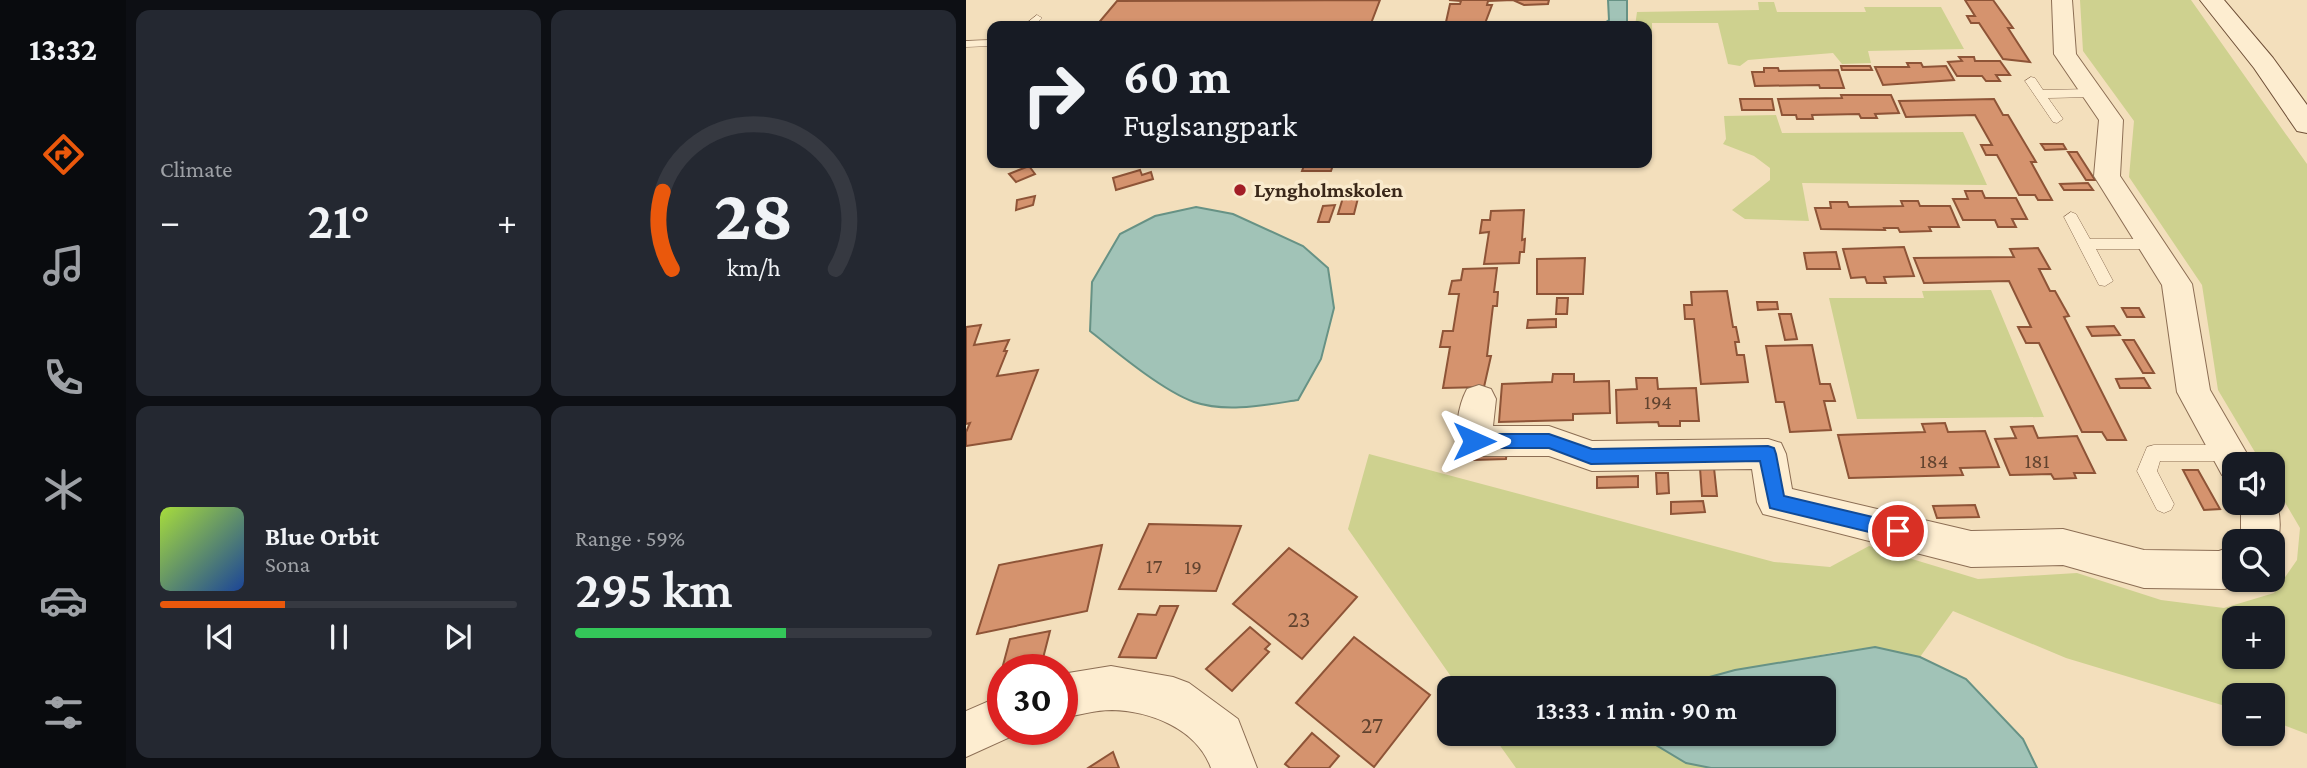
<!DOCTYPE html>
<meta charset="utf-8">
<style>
body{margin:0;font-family:"Crimson Pro",serif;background:#242831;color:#f1f3f6;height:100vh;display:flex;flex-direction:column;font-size:26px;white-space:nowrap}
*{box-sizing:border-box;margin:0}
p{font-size:23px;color:#9ea1a6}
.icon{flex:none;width:38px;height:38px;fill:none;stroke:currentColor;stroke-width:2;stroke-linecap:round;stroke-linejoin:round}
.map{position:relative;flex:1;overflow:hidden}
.panel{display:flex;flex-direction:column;gap:10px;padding:10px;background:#0d0f14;width:840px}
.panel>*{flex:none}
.banner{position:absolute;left:21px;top:21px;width:665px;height:147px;border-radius:14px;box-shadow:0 2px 5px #0004;background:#171b24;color:#f1f3f6;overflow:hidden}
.buttons{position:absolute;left:1256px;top:452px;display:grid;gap:14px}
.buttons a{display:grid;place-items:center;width:63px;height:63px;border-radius:14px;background:#171b24;box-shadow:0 2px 5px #0004;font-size:35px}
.speed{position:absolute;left:21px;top:654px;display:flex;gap:14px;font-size:35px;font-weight:700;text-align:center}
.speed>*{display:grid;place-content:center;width:91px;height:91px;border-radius:50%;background:#171b24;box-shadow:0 2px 5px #0004;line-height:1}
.speed .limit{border:10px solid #d22;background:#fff;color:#111}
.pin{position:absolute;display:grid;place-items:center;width:60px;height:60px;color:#fff;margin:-30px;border:4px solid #fff;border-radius:50%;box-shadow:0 2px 7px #0007}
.me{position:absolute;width:77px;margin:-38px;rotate:90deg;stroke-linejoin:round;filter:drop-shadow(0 0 5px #0008)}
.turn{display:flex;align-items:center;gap:24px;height:147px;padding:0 21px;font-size:32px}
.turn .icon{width:91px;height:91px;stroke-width:2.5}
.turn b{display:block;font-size:49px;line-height:60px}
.big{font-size:52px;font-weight:600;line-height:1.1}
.panel .tile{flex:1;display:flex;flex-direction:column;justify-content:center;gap:10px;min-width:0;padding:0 24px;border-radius:14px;background:#242831}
.panel .dial{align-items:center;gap:0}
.dial svg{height:182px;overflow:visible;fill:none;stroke:#363941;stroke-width:7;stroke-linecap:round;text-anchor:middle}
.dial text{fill:#f1f3f6;stroke:none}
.song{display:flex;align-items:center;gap:21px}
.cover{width:84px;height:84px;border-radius:10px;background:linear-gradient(135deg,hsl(80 70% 55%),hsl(220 70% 35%))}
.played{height:7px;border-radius:4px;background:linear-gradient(90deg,#ea580c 35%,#363941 35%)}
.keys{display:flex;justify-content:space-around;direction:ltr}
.heat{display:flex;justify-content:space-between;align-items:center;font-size:38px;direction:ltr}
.charge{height:10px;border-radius:5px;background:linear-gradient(90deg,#34c759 59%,#363941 0)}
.panel .tiles{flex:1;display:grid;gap:10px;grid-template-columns:repeat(2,1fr)}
.trip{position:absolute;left:471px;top:676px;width:399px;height:70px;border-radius:14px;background:#171b24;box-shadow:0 2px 5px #0004;font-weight:600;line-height:70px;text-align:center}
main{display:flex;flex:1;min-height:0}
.menu{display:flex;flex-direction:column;width:126px;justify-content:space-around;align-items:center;background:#090b0e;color:#9ea1a6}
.menu .icon{width:49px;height:49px}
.menu .current{color:#ea580c}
.menu b{font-size:32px;color:#f1f3f6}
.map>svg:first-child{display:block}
</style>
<main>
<nav class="menu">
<b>13:32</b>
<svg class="icon current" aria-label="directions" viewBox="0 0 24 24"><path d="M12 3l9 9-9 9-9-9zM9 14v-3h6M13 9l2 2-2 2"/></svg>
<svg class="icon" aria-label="music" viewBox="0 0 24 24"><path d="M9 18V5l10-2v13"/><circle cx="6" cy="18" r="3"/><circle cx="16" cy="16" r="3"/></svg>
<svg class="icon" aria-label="phone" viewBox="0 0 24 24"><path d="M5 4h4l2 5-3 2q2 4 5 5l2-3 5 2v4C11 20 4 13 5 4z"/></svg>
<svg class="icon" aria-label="climate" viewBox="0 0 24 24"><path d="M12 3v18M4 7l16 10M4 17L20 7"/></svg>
<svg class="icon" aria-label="car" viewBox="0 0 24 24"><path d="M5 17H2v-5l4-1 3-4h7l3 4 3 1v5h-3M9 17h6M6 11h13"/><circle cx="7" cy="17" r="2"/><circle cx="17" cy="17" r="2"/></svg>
<svg class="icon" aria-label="filters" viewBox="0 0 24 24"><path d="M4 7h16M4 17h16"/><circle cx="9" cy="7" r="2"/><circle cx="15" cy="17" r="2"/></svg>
</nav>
<section class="panel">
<div class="tiles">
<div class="tile"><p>Climate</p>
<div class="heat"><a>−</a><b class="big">21°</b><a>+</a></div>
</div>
<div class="tile dial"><svg viewBox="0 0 100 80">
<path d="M14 69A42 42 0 1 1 86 69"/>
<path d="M14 69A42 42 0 0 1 10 35" stroke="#ea580c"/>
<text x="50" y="56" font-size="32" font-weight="700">28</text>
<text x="50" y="72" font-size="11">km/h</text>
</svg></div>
<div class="tile">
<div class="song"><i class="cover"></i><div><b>Blue Orbit</b><p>Sona</p></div></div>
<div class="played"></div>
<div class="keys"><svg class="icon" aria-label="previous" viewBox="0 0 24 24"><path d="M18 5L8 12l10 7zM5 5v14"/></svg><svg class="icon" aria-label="pause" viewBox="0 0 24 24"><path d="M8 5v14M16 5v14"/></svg><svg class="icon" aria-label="next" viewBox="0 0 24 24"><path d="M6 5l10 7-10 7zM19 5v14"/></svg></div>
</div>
<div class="tile"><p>Range · 59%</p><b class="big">295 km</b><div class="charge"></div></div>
</div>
</section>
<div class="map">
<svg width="1341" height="768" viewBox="0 0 1341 768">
<rect width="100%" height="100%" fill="#f3dfbc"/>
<g fill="#ced18f" fill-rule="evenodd">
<path d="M 1114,0 L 1225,0 L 1341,164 L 1341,734 L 1307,721 L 1307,695 L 1269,695 L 1269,709 L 1100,658 L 987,611 L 954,657 L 909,647 L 870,652 L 740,678 L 722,688 L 493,688 L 382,529 L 403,454 L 808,562 L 864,567 L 903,546 L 1012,579 L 1111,573 L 1195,600 L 1258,608 L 1308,593 L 1331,560 L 1334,528 L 1307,482 L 1307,464 L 1296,464 L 1252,390 L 1236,285 L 1163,177 L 1168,121 L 1117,51 ZM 1269,618 L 1307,618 L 1307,656 L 1269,656 Z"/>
<polygon points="792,2 808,2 811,12 900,12 898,7 975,7 998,49 902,51 905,63 876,64 867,53 782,60 774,66 762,64 752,23 686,23 686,33 681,33 681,26 669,26 671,12 793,10"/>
<polygon points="810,115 816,133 997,132 1021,185 836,183 843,221 779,219 766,210 804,180 804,168 788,156 757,144 760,139 758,116"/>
<polygon points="1025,290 1078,417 891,419 863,298 958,298 956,291"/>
<polygon points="525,733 677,733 675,736 720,763 745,768 550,768"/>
</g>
<g fill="#a1c3b7" stroke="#679285" stroke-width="2">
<polygon points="642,0 661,0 661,26 634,26 643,20"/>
<path d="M 230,207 L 267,214 L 337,246 L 362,268 L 368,308 L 355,359 L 332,400 C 299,405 260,413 228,402 C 197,391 150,352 124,331 L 126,282 L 154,234 L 189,216 Z"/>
<polygon points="909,647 954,657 1000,679 1057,739 1071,768 745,768 720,763 675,736 678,733 858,733 858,688 722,688 740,678 769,670"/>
</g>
<g fill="#d5936e" stroke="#8e5437" stroke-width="2">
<polygon points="414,0 404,26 130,26 151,1"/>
<polygon points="483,0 583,0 582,4 558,5 547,0 522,1 521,5 526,5 518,26 489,26 490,22 480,22 484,4 494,4 495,1"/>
<polygon points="999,0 1027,0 1047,28 1042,28 1064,62 1037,59 1013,23 1005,23 1001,16 1009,16"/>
<polygon points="993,57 1008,57 1009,61 1034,61 1044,75 1030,75 1034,81 1020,81 1016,76 991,76 982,62 996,61"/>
<polygon points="941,63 955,63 957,67 980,66 988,80 917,85 909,67 943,67"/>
<polygon points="875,66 904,66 906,70 876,70"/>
<polygon points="798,68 812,68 813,71 872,70 878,88 854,88 853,85 789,86 786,72 798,72"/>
<polygon points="875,95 925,95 933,113 909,114 911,118 895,118 893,114 846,115 847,119 831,119 830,115 816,115 812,99 876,98"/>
<polygon points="774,99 806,99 808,110 776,110"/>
<polygon points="1028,99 1037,115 1042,115 1070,162 1065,162 1086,200 1072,200 1069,195 1053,195 1031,155 1020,155 1015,145 1026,145 1009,115 940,117 933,101"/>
<polygon points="1075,144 1097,144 1100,149 1079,150"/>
<polygon points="1102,152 1111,152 1129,180 1120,180"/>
<polygon points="339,163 403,163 367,165 365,171 336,171"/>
<polygon points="63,166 69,174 50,182 43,174"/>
<polygon points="174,170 176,175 185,172 187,179 150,190 147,178"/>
<polygon points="1122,183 1127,190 1098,190 1094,184"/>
<polygon points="394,190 388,214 372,214 379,191"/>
<polygon points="999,191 1016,191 1019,198 1050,198 1061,219 1046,219 1050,227 1032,227 1029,220 997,220 987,199 1002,199"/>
<polygon points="69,196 67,205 50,210 51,200"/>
<polygon points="935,201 952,201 954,206 984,206 993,227 963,227 965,231 934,232 932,228 918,228 919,230 855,229 849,208 865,208 864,202 881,202 883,207 937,206"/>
<polygon points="369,205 363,222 352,222 357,206"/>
<polygon points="558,210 556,240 559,239 558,252 554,252 553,263 518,264 523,232 514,233 516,220 524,220 525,211"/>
<polygon points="938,247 948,276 918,277 920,283 901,283 899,277 885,278 877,249"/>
<polygon points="1072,248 1084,269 1073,269 1084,291 1089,291 1103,316 1098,317 1160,440 1141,440 1136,432 1116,432 1073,343 1060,343 1052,327 1065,327 1043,281 958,283 948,258 1048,257 1044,249"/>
<polygon points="870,252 874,269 841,269 838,253"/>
<polygon points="619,258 617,294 571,294 571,259"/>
<polygon points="531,268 528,292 532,292 531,306 527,306 521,356 525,356 518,387 477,388 484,347 474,347 477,331 487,331 493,294 483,294 486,281 495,280 497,269"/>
<polygon points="761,291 767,327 770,327 773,342 769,342 771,355 778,355 782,382 735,384 728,319 719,319 718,305 726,305 725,292"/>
<polygon points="591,298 602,298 601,314 590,314"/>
<polygon points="791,302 811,302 812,309 792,310"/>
<polygon points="1156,308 1173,308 1178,317 1161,317"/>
<polygon points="813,314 825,314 831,339 819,340"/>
<polygon points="590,319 590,327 561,328 562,320"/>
<polygon points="15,325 8,345 43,340 38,351 41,351 31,376 72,370 45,439 0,446 0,432 4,423 0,424 0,327"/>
<polygon points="1148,326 1154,335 1126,336 1121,327"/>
<polygon points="1157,340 1168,340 1188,373 1177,373"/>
<polygon points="846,345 854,384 864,384 869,401 858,401 865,430 824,432 818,402 810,402 800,346"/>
<polygon points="587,374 608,374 608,382 643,381 644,413 607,414 607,420 533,422 536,384 586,382"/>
<polygon points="670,378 691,378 692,389 730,388 733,421 714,421 714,426 693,426 692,422 651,423 650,390 671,389"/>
<polygon points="1178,378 1184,388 1154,388 1150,379"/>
<polygon points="979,423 982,432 1019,431 1033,467 994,468 997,475 883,478 872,435 959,432 956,424"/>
<polygon points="1067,426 1072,438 1111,436 1129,473 1108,473 1110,478 1088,479 1085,474 1044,475 1029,439 1050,438 1045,427"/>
<polygon points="541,450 540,459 508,460 510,451"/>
<polygon points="734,468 748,468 751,496 736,496"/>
<polygon points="1217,470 1232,470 1254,509 1238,510"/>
<polygon points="690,473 702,473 703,493 691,494"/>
<polygon points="672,476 672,487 631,488 631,477"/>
<polygon points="737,501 739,512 705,514 705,502"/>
<polygon points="1009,505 1013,517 971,518 967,506"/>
<polygon points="183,524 275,526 250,591 153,589"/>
<polygon points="136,545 121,611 11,634 33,565"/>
<polygon points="323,548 391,597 336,659 267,604"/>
<polygon points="194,606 212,606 190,658 153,657 172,614 190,615"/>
<polygon points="284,627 304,644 299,649 303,652 266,691 240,669"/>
<polygon points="84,631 74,670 37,670 37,683 32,684 44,639"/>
<polygon points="388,637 464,695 408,767 330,703"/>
<polygon points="346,733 373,756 363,768 324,768 319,764"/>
<polygon points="147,752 153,768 122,768"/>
</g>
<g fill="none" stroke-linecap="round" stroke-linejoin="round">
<g stroke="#8c6e54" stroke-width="1">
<g id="lane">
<polygon points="71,15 76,18 68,26 57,26"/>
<polygon points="26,40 26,46 0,47 0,41"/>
<polygon points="1065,77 1069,78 1077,90 1126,89 1132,93 1126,97 1082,98 1097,119 1091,123 1087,122 1059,81"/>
<polygon points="1105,212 1110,214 1124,239 1185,239 1192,244 1185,249 1130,249 1147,281 1139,286 1133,285 1098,217"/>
<polygon points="1188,445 1263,445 1270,447 1272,453 1270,459 1263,461 1194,461 1191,471 1208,504 1205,510 1198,513 1191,510 1171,471 1181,447"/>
</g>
</g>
<g stroke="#8c6e54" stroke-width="2">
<g id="street">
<polygon points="1086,0 1106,0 1110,54 1157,120 1154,176 1226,284 1244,390 1287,464 1269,464 1269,479 1256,475 1211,392 1196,285 1128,176 1133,120 1088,54"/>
<path d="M 513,385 L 525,389 L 530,399 L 527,426 L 583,426 L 626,441 L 802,439 L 815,443 L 820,454 L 826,489 L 1005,531 L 1097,529 L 1178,550 L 1253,551 L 1269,545 L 1269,579 L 1279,579 L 1259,589 L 1178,588 L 1097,565 L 1005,567 L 797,514 L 791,502 L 786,469 L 626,471 L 583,456 L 508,456 L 496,451 C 487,434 492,406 501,389 Z"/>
<path d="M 1307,495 C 1316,513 1316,536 1307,554 L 1307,541 L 1275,541 L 1275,508 L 1272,502 L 1307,502 Z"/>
<path d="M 145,666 L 207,677 L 223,683 L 272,719 L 291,768 L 245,768 C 231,729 185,711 146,710 C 130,710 112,715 96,718 L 96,674 Z"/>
<polygon points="37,695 37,730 54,730 53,733 0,757 0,711"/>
</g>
</g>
<g stroke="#6e4f37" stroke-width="2">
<polygon id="secondary" points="1234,0 1258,0 1307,58 1341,105 1341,133 1331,131 1288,68"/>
</g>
<use href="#lane" fill="#fdedd0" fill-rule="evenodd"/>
<use href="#street" fill="#fdedd0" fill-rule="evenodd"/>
<use href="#secondary" fill="#fdedd0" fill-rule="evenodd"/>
</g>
<polygon fill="#1a73e8" stroke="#114b97" stroke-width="2" points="508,434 583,434 626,449 802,446 808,448 810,454 818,496 932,523 938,525 941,531 938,537 932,539 804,508 794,461 625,464 583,448 508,448 502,446 500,441 502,436"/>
<circle fill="#a21d26" stroke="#f9eacd" stroke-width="2.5" cx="274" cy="190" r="7"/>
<g text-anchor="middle" stroke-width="7" stroke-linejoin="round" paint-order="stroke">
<g font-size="21" font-weight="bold" fill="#3a281a" stroke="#f9eacd" text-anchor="start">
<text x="288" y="197">Lyngholmskolen</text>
</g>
<g font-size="21" fill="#61432f">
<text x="692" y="409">194</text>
<text x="968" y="468">184</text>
<text x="1071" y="468">181</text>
<text x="188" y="573">17</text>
<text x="227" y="574">19</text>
</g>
<g font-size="24" fill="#61432f">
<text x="333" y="627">23</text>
<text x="406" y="733">27</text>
</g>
</g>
</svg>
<div class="buttons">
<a><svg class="icon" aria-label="sound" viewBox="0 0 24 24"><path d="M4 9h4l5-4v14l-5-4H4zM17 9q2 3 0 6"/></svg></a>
<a><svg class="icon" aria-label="search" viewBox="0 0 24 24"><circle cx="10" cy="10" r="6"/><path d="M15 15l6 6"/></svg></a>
<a>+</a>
<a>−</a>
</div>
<div class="speed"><div class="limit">30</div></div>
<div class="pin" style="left:932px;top:531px;background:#d93025"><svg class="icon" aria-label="arrive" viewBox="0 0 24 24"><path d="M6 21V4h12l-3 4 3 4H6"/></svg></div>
<svg class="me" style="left:508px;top:441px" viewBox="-20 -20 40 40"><path d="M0-17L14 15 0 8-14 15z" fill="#1a73e8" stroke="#fff" stroke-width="4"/></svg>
<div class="trip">13:33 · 1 min · 90 m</div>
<div class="banner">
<div class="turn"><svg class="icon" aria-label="right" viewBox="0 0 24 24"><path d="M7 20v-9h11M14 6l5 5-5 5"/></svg><div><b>60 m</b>Fuglsangpark</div></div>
</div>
</div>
</main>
